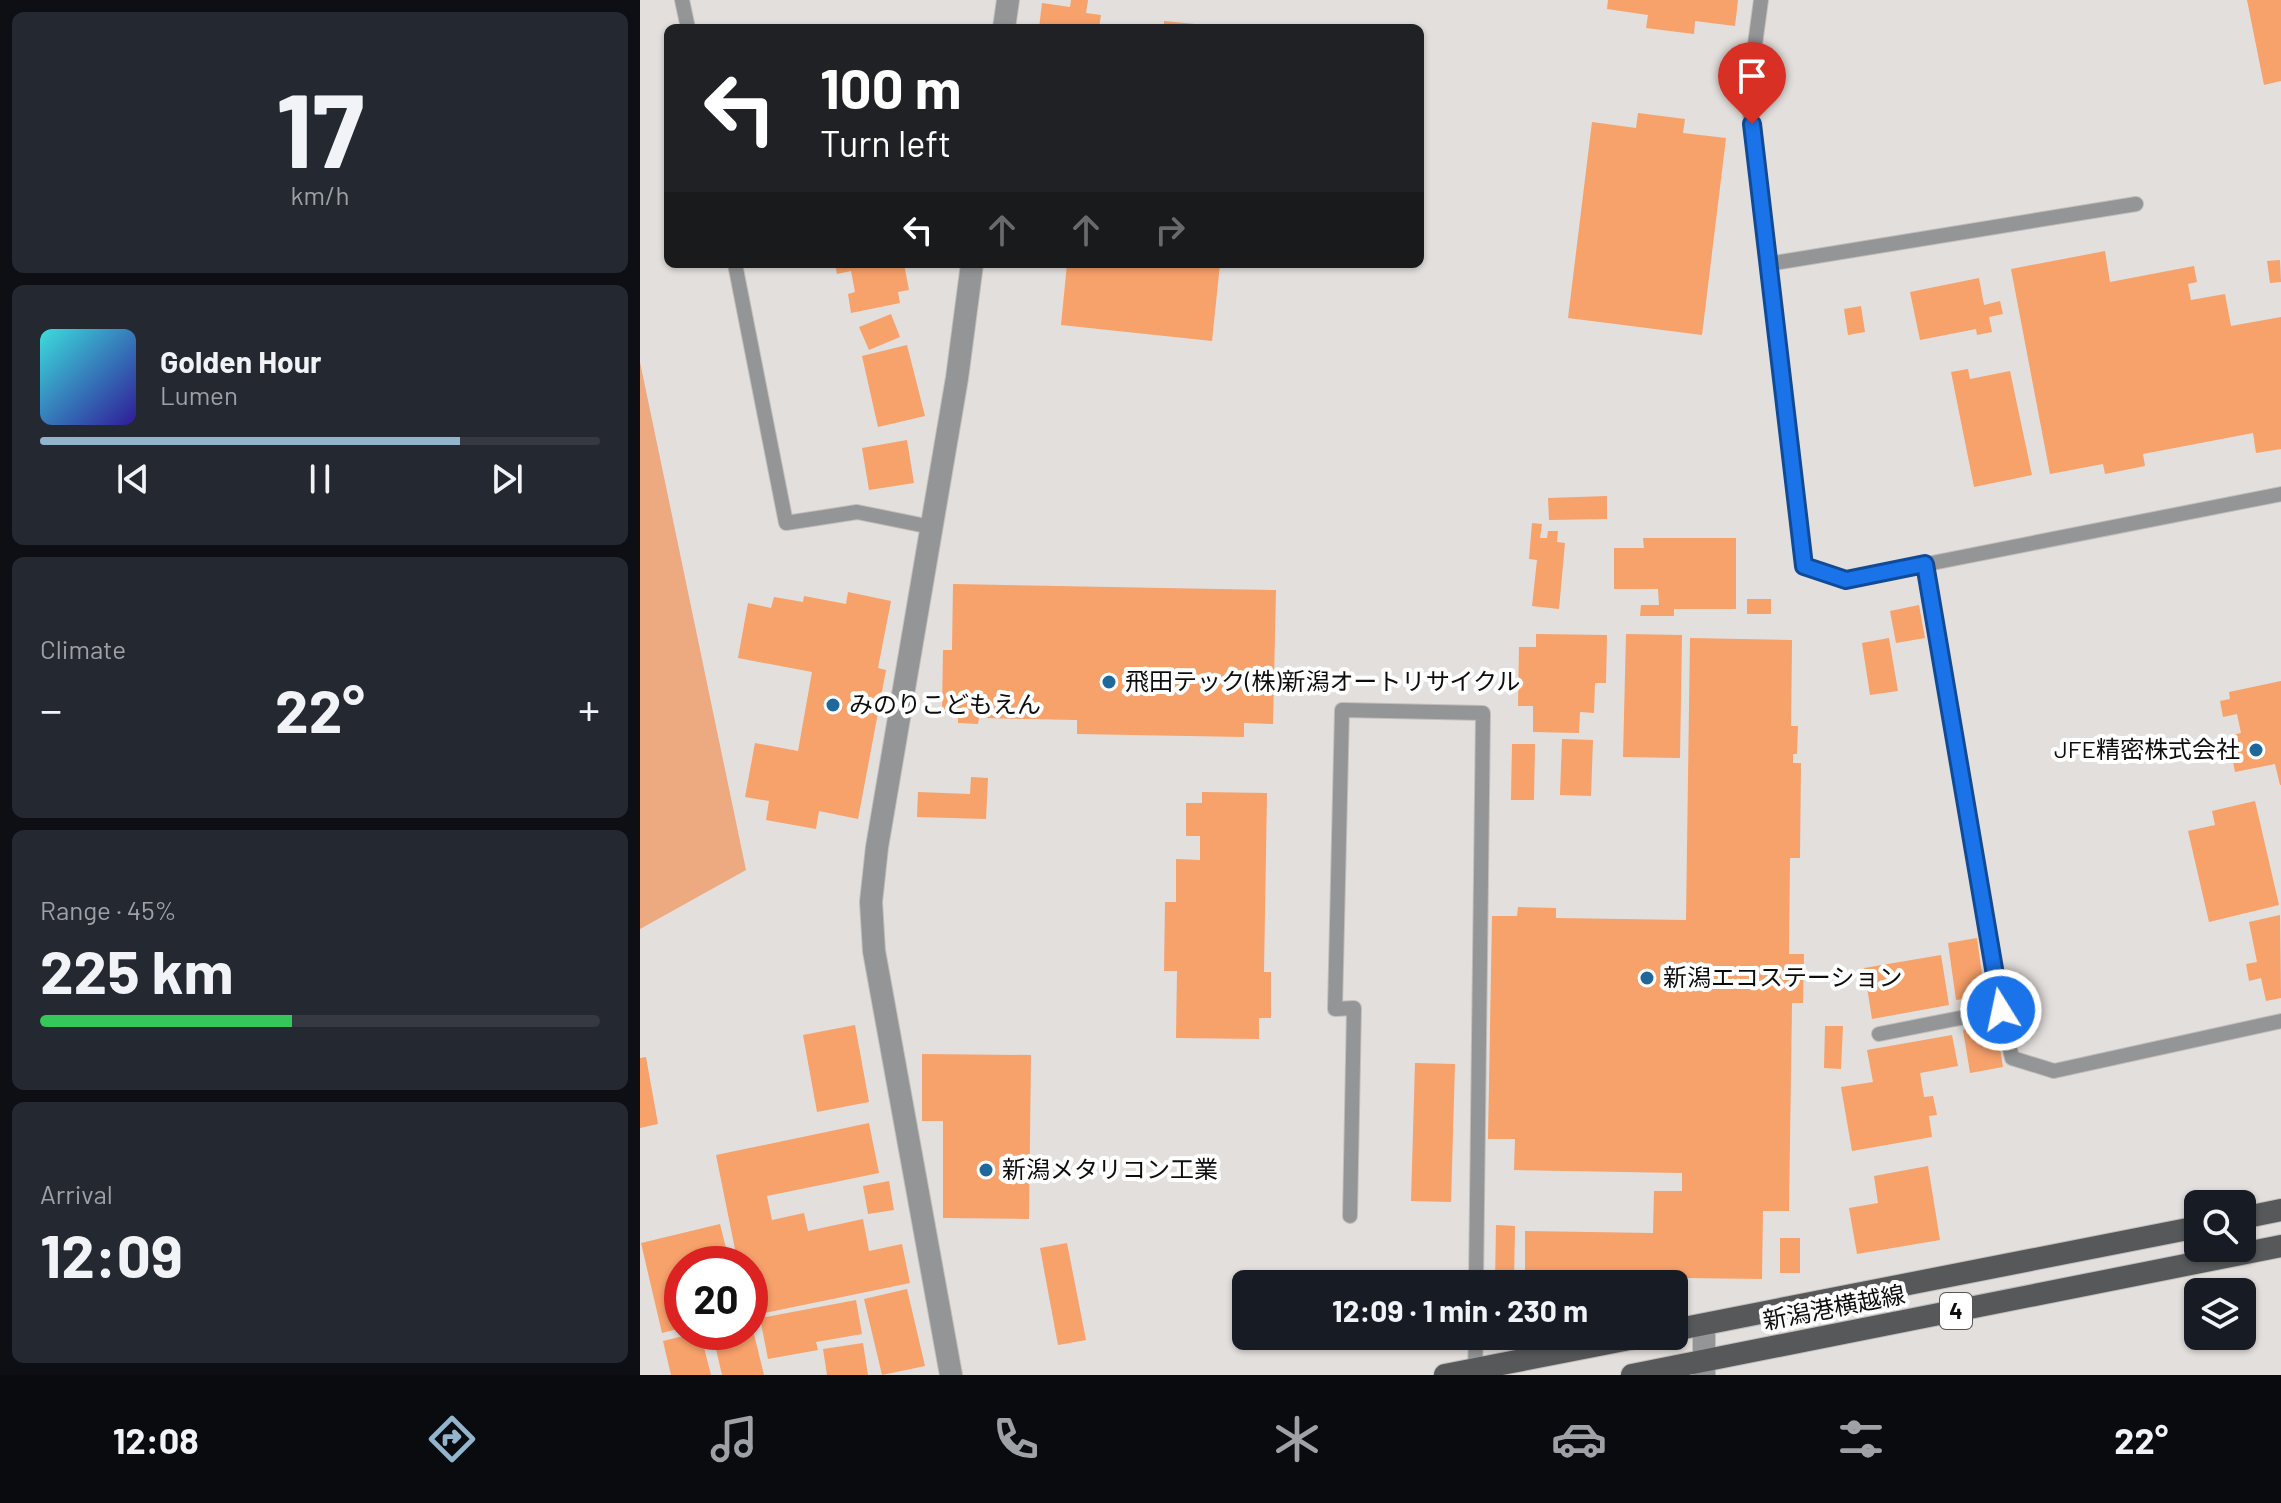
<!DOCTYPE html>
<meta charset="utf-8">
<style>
body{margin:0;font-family:Barlow,"Noto Sans JP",sans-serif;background:#242831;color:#f1f3f6;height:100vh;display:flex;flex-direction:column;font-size:30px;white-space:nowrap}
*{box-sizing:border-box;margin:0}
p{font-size:26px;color:#9ea1a6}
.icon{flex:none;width:44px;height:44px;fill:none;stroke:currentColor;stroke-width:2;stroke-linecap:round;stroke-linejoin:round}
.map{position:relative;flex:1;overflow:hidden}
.panel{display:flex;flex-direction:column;gap:12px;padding:12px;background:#0d0f14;width:640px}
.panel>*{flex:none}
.top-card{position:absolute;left:24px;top:24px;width:760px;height:244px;border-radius:12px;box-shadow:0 2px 6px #0004;background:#202124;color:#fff;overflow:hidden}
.tools{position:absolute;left:1544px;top:1190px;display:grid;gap:16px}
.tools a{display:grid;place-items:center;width:72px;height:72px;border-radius:12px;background:#171b24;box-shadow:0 2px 6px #0004;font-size:40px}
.speed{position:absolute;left:24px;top:1246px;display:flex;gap:16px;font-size:40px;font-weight:700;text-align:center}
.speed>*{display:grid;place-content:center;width:104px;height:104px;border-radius:50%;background:#171b24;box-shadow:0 2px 6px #0004;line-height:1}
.speed .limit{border:12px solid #d22;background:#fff;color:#111}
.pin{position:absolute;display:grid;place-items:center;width:68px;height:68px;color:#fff;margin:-82px -34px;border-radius:50% 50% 50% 0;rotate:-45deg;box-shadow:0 0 8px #0007}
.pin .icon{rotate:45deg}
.me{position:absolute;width:88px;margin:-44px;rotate:350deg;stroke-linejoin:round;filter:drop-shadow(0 0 6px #0008)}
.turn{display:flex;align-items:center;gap:28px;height:168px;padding:0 24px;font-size:36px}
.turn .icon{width:104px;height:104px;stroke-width:2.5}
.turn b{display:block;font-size:56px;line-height:68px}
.lanes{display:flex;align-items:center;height:76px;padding:0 24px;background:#0003;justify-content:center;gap:40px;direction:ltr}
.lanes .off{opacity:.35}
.big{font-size:60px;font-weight:700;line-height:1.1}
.panel .card{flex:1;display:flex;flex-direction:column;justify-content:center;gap:12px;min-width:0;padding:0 28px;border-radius:12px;background:#242831}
.panel .dial{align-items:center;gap:0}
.dial b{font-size:104px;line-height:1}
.song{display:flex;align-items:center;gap:24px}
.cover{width:96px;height:96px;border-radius:12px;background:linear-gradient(135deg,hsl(180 70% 55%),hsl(250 70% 35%))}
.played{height:8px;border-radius:4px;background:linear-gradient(90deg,#92b4cd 75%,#363941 75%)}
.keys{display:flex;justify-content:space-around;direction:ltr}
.heat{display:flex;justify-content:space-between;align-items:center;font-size:44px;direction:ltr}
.charge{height:12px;border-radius:6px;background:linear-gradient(90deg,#34c759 45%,#363941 0)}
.trip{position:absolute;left:592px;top:1270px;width:456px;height:80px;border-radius:12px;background:#171b24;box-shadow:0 2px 6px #0004;font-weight:700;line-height:80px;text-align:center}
.tabs{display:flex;height:128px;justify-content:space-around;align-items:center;background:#090b0e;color:#9ea1a6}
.tabs .icon{width:56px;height:56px}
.tabs .active{color:#92b4cd}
.tabs b{font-size:36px;color:#f1f3f6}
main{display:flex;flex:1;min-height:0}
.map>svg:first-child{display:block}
</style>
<main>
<section class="panel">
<div class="card dial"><b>17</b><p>km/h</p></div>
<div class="card">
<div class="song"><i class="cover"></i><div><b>Golden Hour</b><p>Lumen</p></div></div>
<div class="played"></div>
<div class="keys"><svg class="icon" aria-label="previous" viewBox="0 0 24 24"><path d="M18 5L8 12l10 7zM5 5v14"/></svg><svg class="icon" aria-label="pause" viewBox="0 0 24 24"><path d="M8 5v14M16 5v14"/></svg><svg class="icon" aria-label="next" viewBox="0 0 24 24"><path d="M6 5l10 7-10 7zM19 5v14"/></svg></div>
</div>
<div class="card"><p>Climate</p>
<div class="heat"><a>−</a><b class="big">22°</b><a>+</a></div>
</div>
<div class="card"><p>Range · 45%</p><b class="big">225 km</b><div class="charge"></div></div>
<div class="card"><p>Arrival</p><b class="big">12:09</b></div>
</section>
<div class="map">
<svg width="1641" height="1375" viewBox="0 0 1641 1375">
<rect width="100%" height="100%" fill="#e3dfdc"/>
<polygon fill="#eda97f" points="0,362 106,870 0,929"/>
<g fill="#f7a16b">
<polygon points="431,0 448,0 446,13 461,15 459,28 399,28 402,3 430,7"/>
<polygon points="968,0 1098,0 1095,26 1055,21 1054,34 1006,28 1008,15 967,9"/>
<polygon points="1607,0 1641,0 1641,81 1624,85"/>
<polygon points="524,21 576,26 576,28 524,28"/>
<polygon points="998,113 1045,119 1043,133 1086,138 1062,335 928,318 952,122 996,128"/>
<polygon points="1465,251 1470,282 1554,266 1557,282 1548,284 1551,300 1585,294 1591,326 1641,317 1641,449 1616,453 1613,433 1503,454 1505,466 1465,474 1463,464 1410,474 1371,269"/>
<polygon points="1640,260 1641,282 1630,283 1627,261"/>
<polygon points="195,264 264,264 269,290 258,292 260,303 211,313 208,294 215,292 211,271 197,274"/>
<polygon points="427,264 580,264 572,341 421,325"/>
<polygon points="1339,278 1344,305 1360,301 1363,314 1349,317 1352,332 1337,335 1336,329 1280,340 1270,292"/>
<polygon points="1221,306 1225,332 1208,335 1204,309"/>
<polygon points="251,314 260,337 229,350 219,327"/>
<polygon points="267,345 285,416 238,427 222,356"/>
<polygon points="1328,369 1330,379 1370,371 1392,475 1334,487 1311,372"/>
<polygon points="267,440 274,483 229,490 222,448"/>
<polygon points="967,496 967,519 909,520 908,498"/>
<polygon points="892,523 902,524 900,538 907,538 908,531 918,531 917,542 925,543 919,609 892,606 897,560 889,559"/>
<polygon points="1003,538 1096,538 1096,609 1034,609 1034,616 1000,616 1001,605 1019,605 1018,589 974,589 974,548 1004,548"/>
<polygon points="313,584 636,590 633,724 604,723 604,737 437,734 437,720 339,718 338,724 318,723 318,713 302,713 303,650 312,650"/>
<polygon points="208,592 251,601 238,668 246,670 218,819 179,811 176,829 126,820 129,801 105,797 115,743 158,751 172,672 98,658 108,603 131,608 134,597 163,602 164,596 206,604"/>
<rect x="1107" y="599" width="24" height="15"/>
<polygon points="1279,605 1285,638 1256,643 1250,611"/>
<polygon points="896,634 967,635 966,683 955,683 954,713 940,712 939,733 893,732 893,706 878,706 879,647 896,647"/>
<polygon points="986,634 1042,635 1040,758 983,757"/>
<polygon points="1050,638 1152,640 1151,726 1158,726 1157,754 1153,754 1153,763 1161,763 1160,858 1150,858 1149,954 1164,954 1163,1003 1152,1003 1149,1211 1123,1211 1122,1279 970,1277 970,1284 899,1284 899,1281 885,1280 885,1231 1013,1233 1014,1191 1042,1191 1042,1173 874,1170 875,1139 848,1139 852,916 877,916 878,907 916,908 916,918 1046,920"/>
<polygon points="1249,638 1258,691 1230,695 1222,643"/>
<polygon points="1641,681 1641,785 1640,785 1635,764 1595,772 1588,736 1601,733 1597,714 1583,717 1580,701 1590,699 1589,692"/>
<polygon points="922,739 953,740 951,796 920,795"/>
<polygon points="872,744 895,744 894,800 871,800"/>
<polygon points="331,777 348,778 346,819 277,817 278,792 330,794"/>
<polygon points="562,792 627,793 624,972 631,972 631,1018 619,1018 619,1039 536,1038 537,971 524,971 525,902 536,902 536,859 560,860 560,836 546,836 546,803 562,803"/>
<polygon points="1615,801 1639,905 1569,922 1548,831 1575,825 1572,811"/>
<polygon points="1640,915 1641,998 1626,1001 1621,978 1609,981 1606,964 1617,962 1609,922"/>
<polygon points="1337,938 1345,996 1316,1000 1308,943"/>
<polygon points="1301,955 1309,1005 1232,1019 1224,968"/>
<polygon points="1356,1024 1363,1067 1330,1073 1323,1030"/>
<polygon points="215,1025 229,1102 177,1112 163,1035"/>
<polygon points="1185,1026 1203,1026 1201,1069 1184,1068"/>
<polygon points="1312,1035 1318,1066 1280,1073 1284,1097 1293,1096 1297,1115 1289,1116 1292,1137 1212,1151 1201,1087 1233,1082 1227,1050"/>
<polygon points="282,1054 391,1055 389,1219 303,1218 303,1121 282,1121"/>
<polygon points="6,1057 18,1124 0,1128 0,1058"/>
<polygon points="775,1063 815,1064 811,1202 771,1201"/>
<polygon points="229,1123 239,1173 127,1196 132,1220 164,1213 168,1231 223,1219 229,1251 262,1244 270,1283 110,1316 110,1264 98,1264 76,1155"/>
<polygon points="1288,1166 1300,1240 1217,1254 1209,1208 1238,1203 1234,1176"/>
<polygon points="249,1181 254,1210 228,1214 223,1186"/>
<polygon points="80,1224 90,1264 42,1264 42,1328 22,1333 1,1243"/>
<polygon points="856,1225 875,1226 874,1284 855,1284"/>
<rect x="1140" y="1238" width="20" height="35"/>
<polygon points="427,1243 446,1340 418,1345 400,1248"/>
<polygon points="267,1289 285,1366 242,1375 224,1299"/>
<polygon points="216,1300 222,1334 176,1342 178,1350 128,1359 120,1318"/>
<polygon points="110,1318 124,1375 82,1375 72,1332 110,1332"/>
<polygon points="60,1332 71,1375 31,1375 23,1341"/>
<polygon points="223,1343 228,1375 187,1375 183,1349"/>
</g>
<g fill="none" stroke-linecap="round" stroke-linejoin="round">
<g stroke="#c1bdbb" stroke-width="16">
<g id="service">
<polyline points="42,0 48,28"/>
<polyline points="1121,0 1108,96 1164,566 1206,580 1641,494"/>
<polyline points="95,264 146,523 217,512 291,527"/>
<polyline points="1128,264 1496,204"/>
<polyline points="1361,1010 1372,1058 1414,1071 1641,1021"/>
<polyline points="1239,1034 1361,1010 1285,564"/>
<polyline points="710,1216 714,1008 695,1009 702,710 843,713 836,1284"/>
<polyline points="835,1369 836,1336"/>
</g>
</g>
<g stroke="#c1bdbb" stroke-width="24">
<polyline id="minor" points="1064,1325 1064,1375"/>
</g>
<g stroke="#c1bdbb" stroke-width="24">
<g id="tertiary">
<polyline points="364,28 368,0"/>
<polyline points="311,1375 234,951 231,902 237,847 317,378 332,264"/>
</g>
</g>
<g stroke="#c1bdbb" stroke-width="24">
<g id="primary">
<polyline points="1602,1218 1641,1210"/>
<polyline points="1034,1330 1558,1227"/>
<polyline points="805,1375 1005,1336"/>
<polyline points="992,1375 1641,1246"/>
</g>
</g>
<use href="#service" stroke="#949596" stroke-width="14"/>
<use href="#minor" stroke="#949596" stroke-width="22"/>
<use href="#tertiary" stroke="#949596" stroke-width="22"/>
<use href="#primary" stroke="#56585a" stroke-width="22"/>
</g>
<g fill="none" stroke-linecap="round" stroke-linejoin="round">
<g stroke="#114b97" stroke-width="20">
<polyline id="route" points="1112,124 1164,566 1206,580 1285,564 1361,1010"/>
</g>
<use href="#route" stroke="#1a73e8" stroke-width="14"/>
</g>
<g fill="#1e689b" stroke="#fff" stroke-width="3">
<circle cx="469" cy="682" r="8"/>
<circle cx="193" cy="705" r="8"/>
<circle cx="1616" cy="750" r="8"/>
<circle cx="1007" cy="978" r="8"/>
<circle cx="346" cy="1170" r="8"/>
</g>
<g text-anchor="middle" stroke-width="8" stroke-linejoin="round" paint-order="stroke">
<rect fill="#fff" stroke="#565656" stroke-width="2" x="1300" y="1293" width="32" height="36" rx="6"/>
<g font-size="22" font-weight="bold" fill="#0e0d0d">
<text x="1316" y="1319">4</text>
</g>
<g font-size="24" fill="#0e0d0d" stroke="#fff" text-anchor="start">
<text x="485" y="690">飛田テック(株)新潟オートリサイクル</text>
<text x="209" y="713">みのりこどもえん</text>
<text x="1600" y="758" text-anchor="end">JFE精密株式会社</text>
<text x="1023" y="986">新潟エコステーション</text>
<text x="362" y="1178">新潟メタリコン工業</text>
</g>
<g font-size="24" fill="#0e0d0d" stroke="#fff">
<text transform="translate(1194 1308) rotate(-11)" y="8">新潟港横越線</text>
</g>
</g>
</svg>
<div class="tools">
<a><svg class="icon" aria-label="search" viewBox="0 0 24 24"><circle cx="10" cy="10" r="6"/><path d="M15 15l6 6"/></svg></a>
<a><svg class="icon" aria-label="layers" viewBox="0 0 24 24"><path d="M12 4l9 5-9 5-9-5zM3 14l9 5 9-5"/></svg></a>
</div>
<div class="speed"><div class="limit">20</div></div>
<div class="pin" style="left:1112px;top:124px;background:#d93025"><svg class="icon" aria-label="arrive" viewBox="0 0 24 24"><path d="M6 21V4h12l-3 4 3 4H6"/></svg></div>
<svg class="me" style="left:1361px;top:1010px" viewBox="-20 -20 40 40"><circle r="17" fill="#1a73e8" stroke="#fff" stroke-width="3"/><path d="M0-11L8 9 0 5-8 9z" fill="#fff"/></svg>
<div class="trip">12:09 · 1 min · 230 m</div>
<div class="top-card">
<div class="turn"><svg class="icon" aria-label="left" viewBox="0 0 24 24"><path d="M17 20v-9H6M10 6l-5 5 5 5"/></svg><div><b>100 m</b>Turn left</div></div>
<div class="lanes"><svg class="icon" aria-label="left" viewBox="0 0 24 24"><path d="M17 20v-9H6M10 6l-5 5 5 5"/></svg><svg class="icon off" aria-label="ahead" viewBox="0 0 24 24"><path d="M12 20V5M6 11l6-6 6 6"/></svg><svg class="icon off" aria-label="ahead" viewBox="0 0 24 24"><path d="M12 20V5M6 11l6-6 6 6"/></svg><svg class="icon off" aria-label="right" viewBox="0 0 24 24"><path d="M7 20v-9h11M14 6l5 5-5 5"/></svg></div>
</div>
</div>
</main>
<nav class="tabs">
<b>12:08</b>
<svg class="icon active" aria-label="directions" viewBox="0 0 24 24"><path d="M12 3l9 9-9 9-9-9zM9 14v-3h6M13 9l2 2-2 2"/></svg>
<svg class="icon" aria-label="music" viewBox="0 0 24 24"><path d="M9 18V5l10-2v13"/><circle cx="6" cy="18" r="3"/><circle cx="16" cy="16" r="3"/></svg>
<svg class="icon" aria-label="phone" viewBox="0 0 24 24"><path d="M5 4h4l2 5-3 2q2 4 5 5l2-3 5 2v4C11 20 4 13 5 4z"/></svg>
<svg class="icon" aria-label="climate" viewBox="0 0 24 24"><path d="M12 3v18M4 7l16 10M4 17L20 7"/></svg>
<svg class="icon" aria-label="car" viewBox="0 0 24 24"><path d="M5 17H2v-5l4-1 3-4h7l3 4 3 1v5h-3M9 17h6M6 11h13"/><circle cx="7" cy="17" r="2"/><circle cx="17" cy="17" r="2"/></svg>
<svg class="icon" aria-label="filters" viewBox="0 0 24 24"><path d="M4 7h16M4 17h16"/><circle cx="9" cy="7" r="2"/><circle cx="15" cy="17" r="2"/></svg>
<b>22°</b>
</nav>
